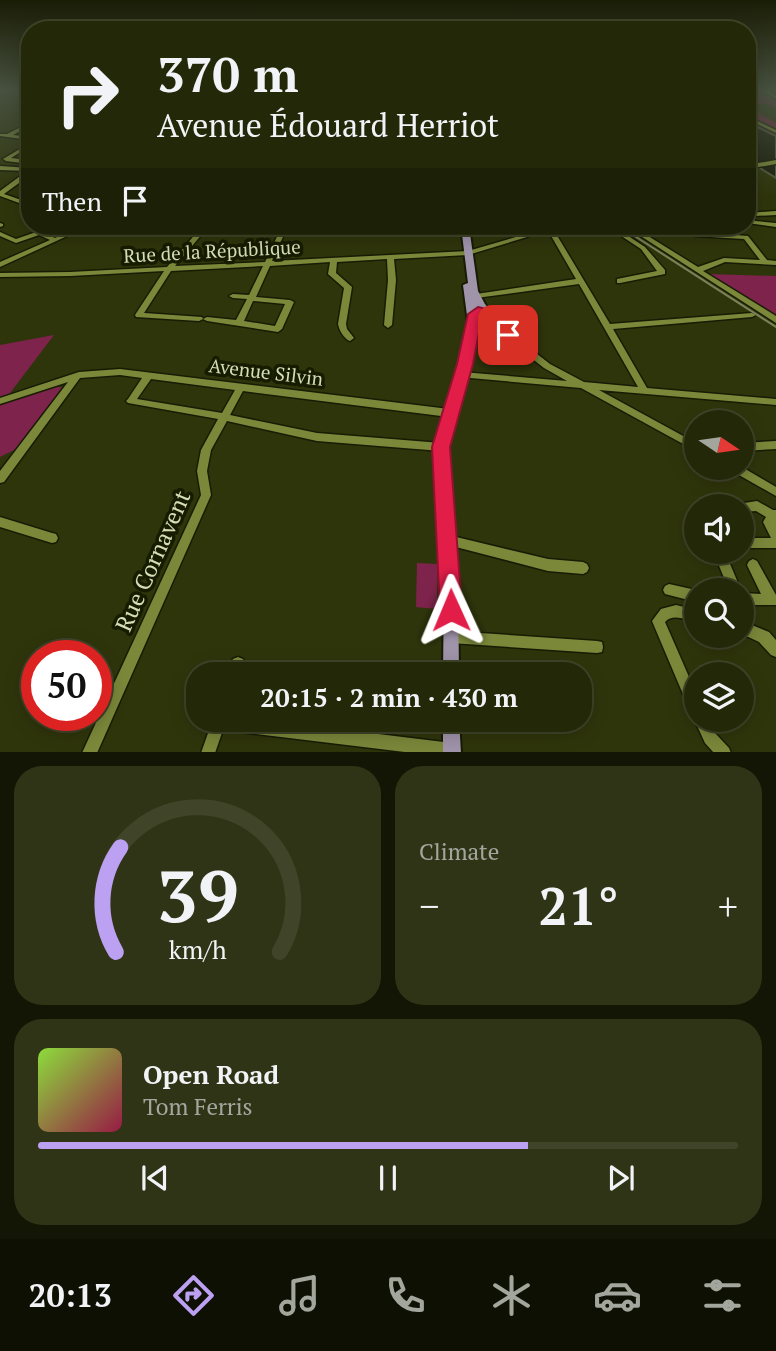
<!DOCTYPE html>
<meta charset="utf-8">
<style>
body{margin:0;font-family:"PT Serif",serif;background:#2f3416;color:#f1f3f6;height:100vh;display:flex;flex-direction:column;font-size:26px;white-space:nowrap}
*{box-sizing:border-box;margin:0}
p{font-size:23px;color:#a3a69c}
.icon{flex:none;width:38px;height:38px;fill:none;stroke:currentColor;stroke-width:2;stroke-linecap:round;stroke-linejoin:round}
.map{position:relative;height:752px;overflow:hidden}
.panel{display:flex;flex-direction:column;gap:14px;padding:14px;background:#131604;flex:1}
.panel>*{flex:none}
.guide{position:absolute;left:21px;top:21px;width:735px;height:214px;border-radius:28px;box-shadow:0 4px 18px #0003,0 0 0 2px #404429;background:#232808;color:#f1f3f6;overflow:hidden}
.needle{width:46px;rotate:103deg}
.buttons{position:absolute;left:684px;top:410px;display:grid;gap:14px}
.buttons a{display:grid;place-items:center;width:70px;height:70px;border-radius:50%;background:#232808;box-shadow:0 4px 18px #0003,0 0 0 2px #404429;font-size:35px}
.speed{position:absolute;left:21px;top:640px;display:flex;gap:14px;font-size:35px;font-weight:700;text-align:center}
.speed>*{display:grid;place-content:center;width:91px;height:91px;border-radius:50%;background:#232808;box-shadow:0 4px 18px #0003,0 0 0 2px #404429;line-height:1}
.speed .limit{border:10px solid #d22;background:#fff;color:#111}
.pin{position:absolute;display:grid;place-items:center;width:60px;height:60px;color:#fff;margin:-30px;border-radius:14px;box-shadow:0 4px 10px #0006}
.me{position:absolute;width:77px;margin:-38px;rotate:359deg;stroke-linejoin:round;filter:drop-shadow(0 0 5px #0008)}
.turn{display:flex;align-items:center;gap:24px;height:147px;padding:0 21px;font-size:32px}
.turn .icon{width:91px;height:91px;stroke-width:2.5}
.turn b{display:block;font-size:49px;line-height:60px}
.then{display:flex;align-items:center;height:66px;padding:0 21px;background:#0003;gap:14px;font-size:26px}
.big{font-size:52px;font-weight:600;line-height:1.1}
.panel .tile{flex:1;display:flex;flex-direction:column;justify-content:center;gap:10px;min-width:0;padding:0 24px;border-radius:28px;background:#2f3416}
.panel .dial{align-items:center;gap:0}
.dial svg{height:182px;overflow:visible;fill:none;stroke:#404429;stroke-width:7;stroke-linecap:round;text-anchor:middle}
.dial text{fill:#f1f3f6;stroke:none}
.song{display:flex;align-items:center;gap:21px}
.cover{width:84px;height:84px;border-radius:10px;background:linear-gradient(135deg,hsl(90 70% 55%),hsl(340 70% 35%))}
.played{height:7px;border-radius:4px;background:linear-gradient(90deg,#bca0f2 70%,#404429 70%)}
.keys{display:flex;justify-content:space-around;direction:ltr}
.heat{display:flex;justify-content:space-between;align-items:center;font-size:38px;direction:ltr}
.panel .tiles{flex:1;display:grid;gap:14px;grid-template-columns:1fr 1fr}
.tile:last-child{grid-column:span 2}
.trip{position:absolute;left:186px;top:662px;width:406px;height:70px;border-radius:28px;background:#232808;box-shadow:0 4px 18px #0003,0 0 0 2px #404429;font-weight:600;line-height:70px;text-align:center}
.tabs{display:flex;height:112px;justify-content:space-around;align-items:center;background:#0e1003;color:#a3a69c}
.tabs .icon{width:49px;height:49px}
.tabs .current{color:#bca0f2}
.tabs b{font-size:32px;color:#f1f3f6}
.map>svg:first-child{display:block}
</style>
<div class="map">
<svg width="776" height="753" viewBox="0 0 776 753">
<rect width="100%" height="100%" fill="#2f350b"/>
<polygon fill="#3a4111" points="618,226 624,226 770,320 776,324 776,328"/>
<g fill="#7e234b">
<polygon points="754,90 761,90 776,99 776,108 768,104 748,103 753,110 776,123 776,136 747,122 747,91 760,94"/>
<polygon points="708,274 776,276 776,318"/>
<polygon points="54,335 7,397 0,399 0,345"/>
<polygon points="55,385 62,388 59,393 16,449 0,457 0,403"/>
<polygon points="417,563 437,564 437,609 416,607"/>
</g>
<polygon fill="#1b1e0c" stroke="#52573f" stroke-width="2" points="747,122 776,136 776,178 747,160"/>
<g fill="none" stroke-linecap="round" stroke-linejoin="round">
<polyline stroke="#52573f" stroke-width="2" points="757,90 776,101"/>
<g stroke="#181c04" stroke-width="3">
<g id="minor">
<polygon points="761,90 767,90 776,96 776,99"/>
<polygon points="747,116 776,130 776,133 747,119"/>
<polygon points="25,125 27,125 27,127 13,135 30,137 30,140 0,136 0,134 7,134"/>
<polygon points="30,143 30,146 11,158 30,160 30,164 6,161 3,159"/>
<polygon points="776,160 776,164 747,169 747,165"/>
<polygon points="0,166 30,168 30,175 4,194 30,203 30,207 0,196 0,191 27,171 0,170"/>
<polygon points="776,211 776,215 754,216 755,221 776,223 776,227 747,223 747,221 749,220 748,213"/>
<polygon points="0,223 3,224 3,226 0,227"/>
<polygon points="81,226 89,226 0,267 0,262 50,240 39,235 16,243 0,236 0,232 16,239 39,231 55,238"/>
<path d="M 95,226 L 202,227 L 209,226 L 175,266 L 265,262 L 282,226 L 288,226 L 272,261 L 468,251 L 523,235 L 539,226 L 549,226 L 552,229 L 563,226 L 572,226 L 571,227 L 555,232 L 610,324 L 752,313 L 756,315 L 752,317 L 613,329 L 647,388 L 776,399 L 776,405 L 599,390 L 696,443 L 696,451 L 581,388 L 459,377 L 458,375 L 459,373 L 462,372 L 567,381 L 544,368 L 504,337 L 478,306 L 482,304 L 485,304 L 510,333 L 550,364 L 584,382 L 638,387 L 579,284 L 476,298 L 472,296 L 476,294 L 576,279 L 550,234 L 544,228 L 527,237 L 468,255 L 394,259 L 396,280 L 392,325 L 388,328 L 384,325 L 388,280 L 387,259 L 337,262 L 336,273 L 352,287 L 346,324 L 347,329 L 354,338 L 350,341 C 344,339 339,330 338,324 L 344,288 L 328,274 L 330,262 L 270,266 L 256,297 L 290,300 L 294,302 L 282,329 L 278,332 L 207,321 L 203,319 L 207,317 L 236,320 L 247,299 L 233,298 L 229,296 L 233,294 L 249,295 L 263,266 L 171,271 L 144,313 L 202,317 L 203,319 L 199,321 L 136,317 L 135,315 L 164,271 L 70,276 L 0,277 L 0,273 L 70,272 L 167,267 L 198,231 L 98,228 ZM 253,301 L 285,304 L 275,326 L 244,321 Z"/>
<polygon points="606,226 613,226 645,247 665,270 665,274 620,283 617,283 617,279 657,271 641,249"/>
<polygon points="625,226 632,226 698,267 724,258 760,260 744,239 695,236 681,226 688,226 697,232 748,236 767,260 776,261 776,265 725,262 703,271 776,316 776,323"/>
<path d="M 120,369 L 449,409 L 452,411 L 454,413 L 452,415 L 449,417 L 243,391 L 230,415 L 317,433 L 441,443 L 444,444 L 446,447 L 444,450 L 441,451 L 317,441 L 227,421 L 211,450 L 207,471 L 211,495 L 97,753 L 82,753 L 201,495 L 197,471 L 201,450 L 218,419 L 128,403 L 126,401 L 128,399 L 142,378 L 120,375 L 80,378 L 4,482 L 0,483 L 0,471 L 68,382 L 0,404 L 0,398 L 79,372 ZM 151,379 L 235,390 L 222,413 L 137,399 Z"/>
<polygon points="776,441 776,449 742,451 742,443"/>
<polygon points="729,467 742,467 776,487 776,496 730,470"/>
<polygon points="757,501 773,510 776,510 776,548 749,548 742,545 742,533 751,538 771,538 763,522 766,517 756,511 742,512 742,506 737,506 738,504"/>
<polygon points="0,517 52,533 56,534 58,538 56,542 52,543 0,527"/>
<polygon points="448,535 548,559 583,562 587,564 589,568 587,572 583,574 548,571 448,545 444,544 442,540 444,536"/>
<polygon points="723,551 725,552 741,590 729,590 715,556 717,552"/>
<polygon points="753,559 757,561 776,595 776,605 742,605 742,593 761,594 747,565 749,561"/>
<polygon points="669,584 696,590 696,602 665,594 663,590 665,586"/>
<path d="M 676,605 L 696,610 L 696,622 C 686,620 673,613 665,622 L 696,693 L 696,719 L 708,719 L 715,733 L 729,748 L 731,753 L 714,753 L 705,743 L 694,719 L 696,715 L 691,713 L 652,621 L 661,609 Z"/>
<polygon points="742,621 769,632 776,640 776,657 771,655 759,642 742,634"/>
<polygon points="451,631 597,641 602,642 603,647 602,652 597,653 451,643 446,642 445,637 446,632"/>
<polygon points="238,657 243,659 245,664 241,674 227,674 233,659"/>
<polygon points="213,719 255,719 452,743 457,745 459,750 458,753 413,753 223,730 215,753 201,753"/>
</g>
</g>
<g stroke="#181c04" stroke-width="4">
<g id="major">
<polygon points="461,226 469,226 478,291 487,308 479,317 470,364 447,447 458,583 459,674 443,674 444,583 435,447 460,364 468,323 463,285 468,283"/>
<polygon points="443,719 459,719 461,753 443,753"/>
</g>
</g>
<use href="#minor" fill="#7b883a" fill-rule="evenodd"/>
<use href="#major" fill="#a094ab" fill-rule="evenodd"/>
<polyline stroke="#7a8259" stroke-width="2" points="619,226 776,327"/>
</g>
<linearGradient id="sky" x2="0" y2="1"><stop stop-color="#1a1d06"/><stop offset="0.46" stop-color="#47513f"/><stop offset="1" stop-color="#47513f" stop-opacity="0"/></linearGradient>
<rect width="776" height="196" fill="url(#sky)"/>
<polygon fill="#e11d48" stroke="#92132f" stroke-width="2" points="478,307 494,311 515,335 508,340 502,339 482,317 473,364 450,447 462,610 459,618 451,621 443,618 440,610 432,447 457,364 468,314"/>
<g text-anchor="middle" stroke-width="7" stroke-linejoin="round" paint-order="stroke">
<g font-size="19" fill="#d4ddb6" stroke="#171c00">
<text transform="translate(212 251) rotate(-3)" y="7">Rue de la République</text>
<text transform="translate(266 372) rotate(7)" y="7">Avenue Silvin</text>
</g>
<g font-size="23" fill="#d4ddb6" stroke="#171c00">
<text transform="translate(153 561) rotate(-66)" y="8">Rue Cornavent</text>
</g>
</g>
</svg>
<div class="buttons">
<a><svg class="needle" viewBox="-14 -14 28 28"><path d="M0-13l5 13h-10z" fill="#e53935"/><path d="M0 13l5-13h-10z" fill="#a3a69c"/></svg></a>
<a><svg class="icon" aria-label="sound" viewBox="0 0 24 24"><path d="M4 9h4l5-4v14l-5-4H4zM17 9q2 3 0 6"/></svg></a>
<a><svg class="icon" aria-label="search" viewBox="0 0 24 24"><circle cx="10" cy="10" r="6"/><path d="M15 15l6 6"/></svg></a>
<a><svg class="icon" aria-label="layers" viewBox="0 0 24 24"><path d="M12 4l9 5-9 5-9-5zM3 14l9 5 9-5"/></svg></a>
</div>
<div class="speed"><div class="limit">50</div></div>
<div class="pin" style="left:508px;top:335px;background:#d93025"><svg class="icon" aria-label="arrive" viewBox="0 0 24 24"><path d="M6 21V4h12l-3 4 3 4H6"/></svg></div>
<svg class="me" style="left:451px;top:610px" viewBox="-20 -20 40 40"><path d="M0-17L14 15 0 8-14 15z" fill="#e11d48" stroke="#fff" stroke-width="4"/></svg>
<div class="trip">20:15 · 2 min · 430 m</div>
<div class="guide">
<div class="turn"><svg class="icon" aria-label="right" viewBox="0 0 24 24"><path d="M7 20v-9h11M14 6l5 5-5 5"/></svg><div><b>370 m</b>Avenue Édouard Herriot</div></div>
<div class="then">Then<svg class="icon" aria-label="arrive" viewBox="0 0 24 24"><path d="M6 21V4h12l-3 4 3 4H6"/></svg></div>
</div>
</div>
<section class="panel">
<div class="tiles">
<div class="tile dial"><svg viewBox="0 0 100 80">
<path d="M14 69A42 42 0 1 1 86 69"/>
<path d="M14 69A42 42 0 0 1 16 23" stroke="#bca0f2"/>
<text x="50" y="56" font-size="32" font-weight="700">39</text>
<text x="50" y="72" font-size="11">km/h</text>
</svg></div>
<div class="tile"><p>Climate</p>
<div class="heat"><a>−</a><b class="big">21°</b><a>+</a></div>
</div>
<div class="tile">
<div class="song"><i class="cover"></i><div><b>Open Road</b><p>Tom Ferris</p></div></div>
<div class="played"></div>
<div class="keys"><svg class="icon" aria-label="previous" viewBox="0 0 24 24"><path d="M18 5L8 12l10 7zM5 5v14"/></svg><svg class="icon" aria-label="pause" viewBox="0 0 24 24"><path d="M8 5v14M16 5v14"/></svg><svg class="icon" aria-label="next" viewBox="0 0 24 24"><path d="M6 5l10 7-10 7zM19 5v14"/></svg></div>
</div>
</div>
</section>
<nav class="tabs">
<b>20:13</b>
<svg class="icon current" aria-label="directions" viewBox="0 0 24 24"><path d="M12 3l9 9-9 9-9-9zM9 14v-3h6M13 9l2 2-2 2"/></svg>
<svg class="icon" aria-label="music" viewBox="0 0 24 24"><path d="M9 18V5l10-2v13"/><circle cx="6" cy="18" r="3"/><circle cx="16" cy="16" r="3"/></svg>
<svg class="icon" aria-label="phone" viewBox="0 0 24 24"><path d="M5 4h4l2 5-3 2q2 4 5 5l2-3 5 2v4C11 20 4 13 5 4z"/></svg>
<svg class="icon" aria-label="climate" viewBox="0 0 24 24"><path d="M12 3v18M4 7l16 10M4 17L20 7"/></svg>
<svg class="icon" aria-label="car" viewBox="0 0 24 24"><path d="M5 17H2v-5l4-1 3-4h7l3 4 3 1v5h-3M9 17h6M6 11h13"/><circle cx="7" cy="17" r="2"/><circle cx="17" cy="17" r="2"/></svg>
<svg class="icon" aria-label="filters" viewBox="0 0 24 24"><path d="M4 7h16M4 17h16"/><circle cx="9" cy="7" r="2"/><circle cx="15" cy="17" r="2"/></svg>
</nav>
